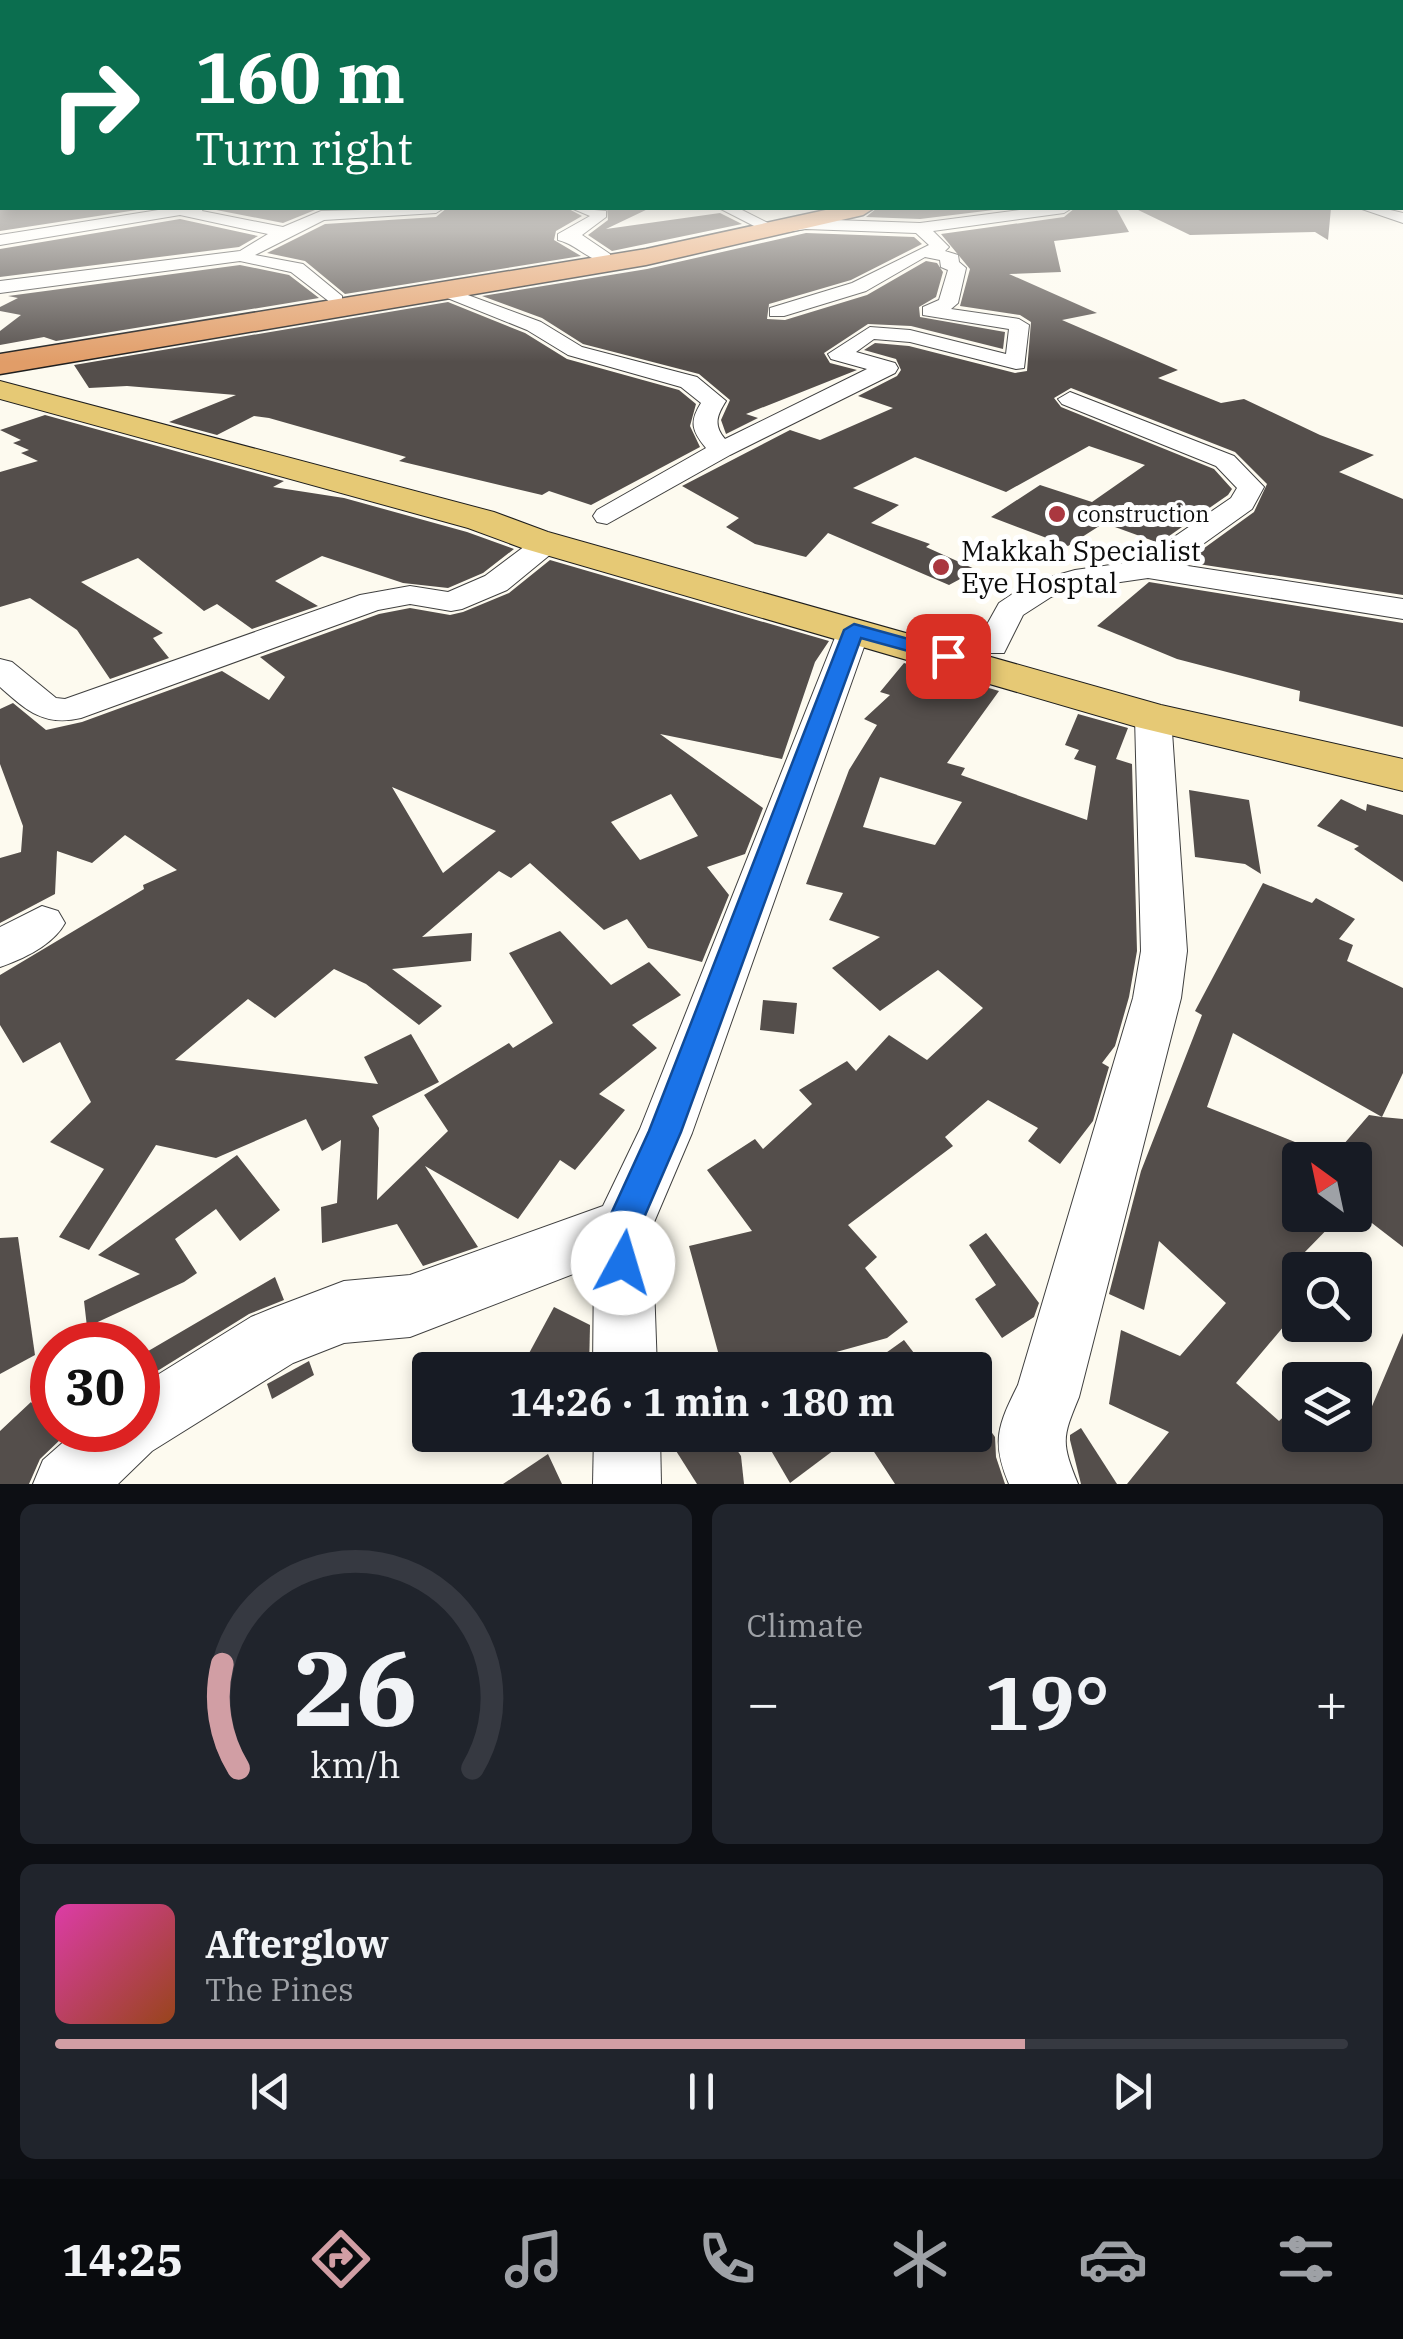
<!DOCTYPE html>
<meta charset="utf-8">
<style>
body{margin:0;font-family:"IBM Plex Serif",serif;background:#20242c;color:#f1f3f6;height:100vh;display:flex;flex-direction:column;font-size:38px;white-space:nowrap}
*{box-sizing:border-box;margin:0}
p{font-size:32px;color:#9ea1a6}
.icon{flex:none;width:55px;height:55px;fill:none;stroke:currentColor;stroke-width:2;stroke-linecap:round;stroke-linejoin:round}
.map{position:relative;height:1484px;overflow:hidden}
.sheet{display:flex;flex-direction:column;gap:20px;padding:20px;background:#0d0f14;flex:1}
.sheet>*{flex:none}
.hud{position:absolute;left:0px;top:0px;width:1405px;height:210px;box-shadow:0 5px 15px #0003;background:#0b6e4f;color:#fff;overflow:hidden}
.needle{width:65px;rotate:327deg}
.tools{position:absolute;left:1282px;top:1142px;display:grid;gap:20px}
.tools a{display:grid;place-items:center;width:90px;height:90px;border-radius:10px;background:#171b24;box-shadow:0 5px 15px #0003;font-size:50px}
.speed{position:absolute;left:30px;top:1322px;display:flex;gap:20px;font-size:50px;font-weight:700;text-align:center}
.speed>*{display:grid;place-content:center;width:130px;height:130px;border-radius:50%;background:#171b24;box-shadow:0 5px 15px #0003;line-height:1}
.speed .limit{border:15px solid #d22;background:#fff;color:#111}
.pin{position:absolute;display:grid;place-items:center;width:85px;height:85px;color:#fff;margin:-42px;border-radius:20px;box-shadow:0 5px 15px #0006}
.me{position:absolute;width:110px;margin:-55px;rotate:6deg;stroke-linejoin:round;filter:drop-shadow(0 0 8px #0008)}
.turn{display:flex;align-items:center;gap:35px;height:210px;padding:0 30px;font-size:45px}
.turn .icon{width:130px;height:130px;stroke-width:2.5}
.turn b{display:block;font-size:70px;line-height:85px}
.big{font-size:75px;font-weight:700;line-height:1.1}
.sheet .widget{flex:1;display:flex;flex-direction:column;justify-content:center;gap:15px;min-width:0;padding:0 35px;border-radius:15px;background:#20242c}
.sheet .dial{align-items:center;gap:0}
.dial svg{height:260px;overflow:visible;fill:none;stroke:#363941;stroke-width:7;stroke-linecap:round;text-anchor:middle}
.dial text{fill:#f1f3f6;stroke:none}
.song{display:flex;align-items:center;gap:30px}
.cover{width:120px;height:120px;border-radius:15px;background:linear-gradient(135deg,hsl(320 70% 55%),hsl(20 70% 35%))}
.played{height:10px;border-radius:5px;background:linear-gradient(90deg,#d19ea4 75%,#363941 75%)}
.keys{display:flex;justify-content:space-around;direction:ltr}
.heat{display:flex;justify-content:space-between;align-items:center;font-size:55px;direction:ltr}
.sheet .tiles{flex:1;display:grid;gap:20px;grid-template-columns:1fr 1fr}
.widget:last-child{grid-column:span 2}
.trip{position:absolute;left:412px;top:1352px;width:580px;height:100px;border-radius:10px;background:#171b24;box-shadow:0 5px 15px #0003;font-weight:700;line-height:100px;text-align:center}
.tabs{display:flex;height:160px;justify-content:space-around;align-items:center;background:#090b0e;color:#9ea1a6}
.tabs .icon{width:70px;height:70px}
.tabs .current{color:#d19ea4}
.tabs b{font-size:45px;color:#f1f3f6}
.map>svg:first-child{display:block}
</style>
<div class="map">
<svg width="1403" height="1484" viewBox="0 0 1403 1484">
<rect width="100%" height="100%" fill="#fdfaef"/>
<g fill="#544e4b" fill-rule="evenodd">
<polygon points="0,208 150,208 0,231"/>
<polygon points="206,208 320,208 283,223"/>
<polygon points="447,208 567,208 582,216 556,231 554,240 581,256 345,294 305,261 267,253 325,224 436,217"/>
<polygon points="607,208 650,208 606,229 720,213 742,224 612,251 588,235 608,220"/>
<polygon points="877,208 1010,208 920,219 866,217"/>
<polygon points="1075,208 1116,208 1129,232 1054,241 1061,272 1009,274 1097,313 1062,320 1178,370 1158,378 1221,403 1244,399 1320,435 1374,455 1339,472 1403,499 1403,595 1185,562 1254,512 1267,484 1235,452 1071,388 1054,398 1061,407 1214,469 1232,489 1228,495 1159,543 1104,523 1068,546 991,517 1040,485 1092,502 1145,465 1089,446 1006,492 915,457 853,488 899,505 871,523 930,544 926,547 977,570 949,585 828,533 806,557 755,544 726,527 739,518 682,486 790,430 820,440 893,408 858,396 897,376 901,370 896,359 864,350 875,343 909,346 1015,373 1027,371 1031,322 1020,315 960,306 970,269 941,234 1064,217"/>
<polygon points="1134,208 1331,208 1328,240 1315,232 1190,235"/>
<polygon points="180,219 258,236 239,247 0,277 0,249"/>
<polygon points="806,233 914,237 922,244 851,280 769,304 767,319 785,320 867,295 926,261 937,263 943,272 936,297 919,307 920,317 1005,332 1003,349 911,326 868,324 824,353 830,363 857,370 746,414 758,418 726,434 721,420 730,400 699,374 583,344 542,318 482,296 647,269"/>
<polygon points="240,265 289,275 319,298 56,341 44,337 0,345 0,331 21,315 0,311 0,307 18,298 8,296"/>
<polygon points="448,302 525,333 567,359 679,390 696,404 690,426 700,447 591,505 549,491 542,495 399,461 406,457 269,418 254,416 217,435 169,422 236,395 127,386 89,388 74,365"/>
<polygon points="45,415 284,481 273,487 344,498 467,532 514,549 483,573 448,588 403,583 322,556 275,581 318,606 252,629 217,604 204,611 138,558 81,582 163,633 153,638 169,658 110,679 77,630 30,598 0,607 0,472 38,461 21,453 29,450 13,443 21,440 0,430"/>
<path d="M 550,560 L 829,641 L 815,662 L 782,759 L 660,734 L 763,808 L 745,854 L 707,867 L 729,895 L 702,962 L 648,948 L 627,919 L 604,930 L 530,863 L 511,878 L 499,871 L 422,937 L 472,933 L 471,961 L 392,969 L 442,1006 L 419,1025 L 366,984 L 334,969 L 275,1018 L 248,999 L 175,1060 L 378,1084 L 364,1057 L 411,1034 L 439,1082 L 372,1116 L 379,1128 L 377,1200 L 448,1131 L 424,1095 L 509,1043 L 513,1048 L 553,1023 L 509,953 L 560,931 L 611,985 L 649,962 L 681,995 L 632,1025 L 657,1048 L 599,1094 L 625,1110 L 575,1170 L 560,1160 L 518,1219 L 425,1166 L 478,1247 L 423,1266 L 397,1224 L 322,1243 L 321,1207 L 337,1203 L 341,1140 L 322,1151 L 306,1119 L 216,1158 L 156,1145 L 89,1250 L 59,1237 L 104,1169 L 50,1142 L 91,1102 L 60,1042 L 23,1063 L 0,1025 L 0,975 L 144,889 L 143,885 L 177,870 L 125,835 L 92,863 L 57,851 L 55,894 L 0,923 L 0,858 L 21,852 L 23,826 L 0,764 L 0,709 L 13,703 L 46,730 L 82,722 L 222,671 L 269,700 L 285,677 L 260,657 L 379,614 L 410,608 L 450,615 L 463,612 L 509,593 ZM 392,787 L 496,831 L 443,873 ZM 671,794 L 698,836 L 640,860 L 611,822 Z"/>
<polygon points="1149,582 1403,623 1403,727 1299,701 1300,691 1177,659 1097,626"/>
<path d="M 904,663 L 999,691 L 947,763 L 965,768 L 961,775 L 1087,820 L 1096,766 L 1074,759 L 1079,750 L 1065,745 L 1078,714 L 1128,728 L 1116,759 L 1132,764 L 1137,951 L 1129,997 L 1115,1046 L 1102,1063 L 1109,1067 L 1093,1121 L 1060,1164 L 1028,1141 L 1038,1128 L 988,1100 L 945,1137 L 953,1146 L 848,1225 L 877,1257 L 865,1268 L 908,1322 L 887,1338 L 771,1370 L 723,1370 L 689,1246 L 752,1231 L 707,1170 L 755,1139 L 763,1149 L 812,1104 L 799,1090 L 847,1061 L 856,1071 L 889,1035 L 927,1060 L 983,1008 L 938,970 L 880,1011 L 832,968 L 880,937 L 829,920 L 843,893 L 806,884 L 849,770 L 877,725 L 864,719 L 890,695 L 880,692 ZM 880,777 L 962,802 L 935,845 L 863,827 Z"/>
<polygon points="1189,790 1249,800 1261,874 1245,864 1195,857"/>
<polygon points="1341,799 1366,811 1367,804 1403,815 1403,882 1354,849 1359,846 1317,826"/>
<polygon points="1263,883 1312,903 1316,898 1355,919 1339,939 1353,945 1347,961 1403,988 1403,1073 1382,1117 1403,1119 1403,1247 1355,1210 1355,1160 1330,1160 1369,1115 1382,1117 1233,1033 1207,1107 1300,1144 1300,1215 1341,1215 1302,1255 1315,1270 1300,1270 1300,1307 1236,1383 1279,1421 1300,1402 1300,1435 1355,1435 1355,1396 1370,1411 1403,1333 1403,1484 1127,1484 1169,1432 1109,1404 1121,1330 1180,1356 1226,1303 1159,1241 1144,1310 1109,1294 1141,1171 1202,1015 1195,1011"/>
<polygon points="763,1000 797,1003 794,1034 760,1030"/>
<polygon points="237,1155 280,1210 240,1241 216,1209 175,1239 197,1273 184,1282 87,1327 84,1301 140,1274 98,1255"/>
<polygon points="986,1233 1039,1303 1034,1317 1002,1338 975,1299 996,1285 969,1245"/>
<polygon points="18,1237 35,1355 0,1374 0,1238"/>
<polygon points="275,1277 284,1300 249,1314 138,1383 138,1357"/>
<polygon points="554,1307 590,1325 589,1370 520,1370"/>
<polygon points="904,1340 927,1370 862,1370"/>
<polygon points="309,1361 314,1375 272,1399 267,1384"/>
<polygon points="31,1402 52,1430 63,1437 40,1459 29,1484 0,1484 0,1431"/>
<polygon points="985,1423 995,1437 996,1457 1005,1484 895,1484 863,1435 975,1435"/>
<polygon points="1081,1428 1117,1484 1081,1484 1070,1440 1070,1435"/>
<polygon points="666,1435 727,1435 741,1456 744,1484 697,1484"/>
<polygon points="762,1435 854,1435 790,1483"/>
<polygon points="548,1454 562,1484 503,1484"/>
</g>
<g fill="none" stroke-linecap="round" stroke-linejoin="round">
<g stroke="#404040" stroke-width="2">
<g id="minor">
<rect x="1402" y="182" width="1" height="8"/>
<polygon points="171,208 203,208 202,211 283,227 321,211 444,208 436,213 324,220 255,255 303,264 342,296 342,304 335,306 291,272 240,261 0,293 0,281 240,251 268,234 180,215 0,245 0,235"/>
<path d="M 571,208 L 606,211 L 606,217 L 582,235 L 610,254 L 610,262 C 591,264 577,244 558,240 L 558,234 L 590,216 Z"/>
<polygon points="719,208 738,208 772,225 758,228"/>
<path d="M 1035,208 L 1072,208 L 1064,213 L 933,231 L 949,247 L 945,251 L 958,255 L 959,262 L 966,268 L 958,303 L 951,309 L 1019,319 L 1029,325 L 1024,368 L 1016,369 L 910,342 L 874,339 L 856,352 L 895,363 L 898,368 L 895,373 L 730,455 L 607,524 L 597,522 L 593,516 L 597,510 L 706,448 C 692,431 689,422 701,403 L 681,387 L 568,355 L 527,330 L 430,291 L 439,285 L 446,287 L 541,322 L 582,347 L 697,377 L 726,401 C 717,415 713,425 725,439 L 867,369 L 831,359 L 828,354 L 870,327 L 910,330 L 1006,354 L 1009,329 L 923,315 L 923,307 L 939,300 L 948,270 L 941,267 L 940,260 L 925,257 L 866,291 L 784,316 L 770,316 L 770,308 L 852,283 L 929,245 L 916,233 L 806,229 L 779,233 L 771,228 L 773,225 L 806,219 L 920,223 Z"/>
<polygon points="1359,208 1382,208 1403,213 1403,223"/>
<polygon points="1070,392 1234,456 1264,487 1252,509 1175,564 1403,599 1403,619 1148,578 1079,588 1051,597 1023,615 1004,653 980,653 975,646 999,603 1029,583 1075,570 1139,561 1231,498 1237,488 1216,466 1062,404 1058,399"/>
<path d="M 547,534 L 557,537 L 562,543 L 557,549 L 507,590 L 462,609 L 451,611 L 410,604 L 378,610 L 81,718 C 44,727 26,710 0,687 L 0,659 L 12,662 L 56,698 L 65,699 L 360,595 L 410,586 L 448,592 L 485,576 L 537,537 Z"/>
<polygon points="854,620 866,623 870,630 692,1133 652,1227 657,1370 593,1370 594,1266 410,1337 344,1343 293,1363 152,1451 118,1484 33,1484 43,1460 77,1430 138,1430 138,1387 251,1317 273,1308 344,1281 410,1275 603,1206 640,1129 838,630 842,623"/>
<path d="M 1153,706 L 1166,709 L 1171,717 L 1187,951 L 1181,998 L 1079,1397 C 1062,1438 1061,1442 1078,1484 L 1009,1484 C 991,1442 998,1425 1018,1385 L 1133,998 L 1141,951 L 1135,717 L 1140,709 Z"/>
<path d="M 42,906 L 58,911 L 65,923 C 53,945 23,959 0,967 L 0,927 Z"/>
<polygon points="594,1435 660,1435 661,1484 593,1484"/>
</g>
</g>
<g stroke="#1e1e1e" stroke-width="2">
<polygon id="major" points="0,381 494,512 548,532 1161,705 1403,759 1403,791 1137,727 522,548 468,528 0,399"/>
</g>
<g stroke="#1e1e1e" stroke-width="3">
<polygon id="highway" points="835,208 874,208 863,215 646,265 0,374 0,354 646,249"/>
</g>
<use href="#minor" fill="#fff" fill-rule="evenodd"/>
<use href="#major" fill="#e6c975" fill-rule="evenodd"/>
<use href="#highway" fill="#e19d68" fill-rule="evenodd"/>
</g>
<linearGradient id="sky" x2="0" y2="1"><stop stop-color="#95c4ea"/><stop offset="0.43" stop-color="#fefdf8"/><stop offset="1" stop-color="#fefdf8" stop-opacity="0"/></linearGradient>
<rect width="1403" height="362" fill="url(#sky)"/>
<polygon fill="#1a73e8" stroke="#114b97" stroke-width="2.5" points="854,624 956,652 959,656 948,662 861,638 681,1132 640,1227 641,1263 636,1276 623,1281 611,1276 605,1263 605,1227 649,1131 844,630"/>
<g fill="#aa373f" stroke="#fff" stroke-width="4">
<circle cx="1057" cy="514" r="10"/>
<circle cx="941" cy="567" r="10"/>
</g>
<g text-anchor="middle" stroke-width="10" stroke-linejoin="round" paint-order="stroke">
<g font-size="22" fill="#0d0d0d" stroke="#fff" text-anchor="start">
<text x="1077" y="522">construction</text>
</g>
<g font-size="28" fill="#0d0d0d" stroke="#fff" text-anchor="start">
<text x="961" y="561">Makkah Specialist<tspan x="961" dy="32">Eye Hosptal</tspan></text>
</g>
</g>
</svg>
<div class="tools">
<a><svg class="needle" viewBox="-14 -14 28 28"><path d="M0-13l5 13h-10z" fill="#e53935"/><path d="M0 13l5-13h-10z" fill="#9ea1a6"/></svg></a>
<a><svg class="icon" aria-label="search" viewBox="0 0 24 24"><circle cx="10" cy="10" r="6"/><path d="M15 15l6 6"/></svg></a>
<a><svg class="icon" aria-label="layers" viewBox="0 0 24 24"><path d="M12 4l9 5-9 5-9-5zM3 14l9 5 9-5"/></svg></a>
</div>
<div class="speed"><div class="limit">30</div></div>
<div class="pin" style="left:948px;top:656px;background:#d93025"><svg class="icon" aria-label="arrive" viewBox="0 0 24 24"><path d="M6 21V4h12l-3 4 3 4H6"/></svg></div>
<svg class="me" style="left:623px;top:1263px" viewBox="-20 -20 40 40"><circle r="19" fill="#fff"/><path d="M0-13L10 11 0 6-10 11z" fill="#1a73e8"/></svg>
<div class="trip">14:26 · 1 min · 180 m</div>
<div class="hud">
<div class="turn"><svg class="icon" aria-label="right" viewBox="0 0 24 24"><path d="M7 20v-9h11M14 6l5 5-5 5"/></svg><div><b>160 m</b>Turn right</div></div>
</div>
</div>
<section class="sheet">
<div class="tiles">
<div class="widget dial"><svg viewBox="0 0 100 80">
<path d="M14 69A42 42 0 1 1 86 69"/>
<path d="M14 69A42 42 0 0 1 9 37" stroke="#d19ea4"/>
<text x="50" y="56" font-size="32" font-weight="700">26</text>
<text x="50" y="72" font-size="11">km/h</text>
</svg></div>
<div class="widget"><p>Climate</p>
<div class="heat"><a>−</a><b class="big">19°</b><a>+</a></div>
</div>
<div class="widget">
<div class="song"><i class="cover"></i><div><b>Afterglow</b><p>The Pines</p></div></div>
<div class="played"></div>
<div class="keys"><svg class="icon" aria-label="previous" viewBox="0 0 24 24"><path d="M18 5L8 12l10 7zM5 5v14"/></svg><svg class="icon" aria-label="pause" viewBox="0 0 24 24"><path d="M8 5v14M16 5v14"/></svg><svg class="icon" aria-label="next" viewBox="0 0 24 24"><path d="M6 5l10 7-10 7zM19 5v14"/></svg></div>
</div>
</div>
</section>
<nav class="tabs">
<b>14:25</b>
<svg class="icon current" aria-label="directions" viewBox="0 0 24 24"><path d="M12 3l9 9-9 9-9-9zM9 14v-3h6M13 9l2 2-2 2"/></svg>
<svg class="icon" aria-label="music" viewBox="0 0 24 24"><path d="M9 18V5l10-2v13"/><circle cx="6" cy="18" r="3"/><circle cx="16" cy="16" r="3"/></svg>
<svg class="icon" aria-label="phone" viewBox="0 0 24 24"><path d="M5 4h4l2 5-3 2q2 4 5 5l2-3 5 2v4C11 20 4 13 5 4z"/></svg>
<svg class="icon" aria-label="climate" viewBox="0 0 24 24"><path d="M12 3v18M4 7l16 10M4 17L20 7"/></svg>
<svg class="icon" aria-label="car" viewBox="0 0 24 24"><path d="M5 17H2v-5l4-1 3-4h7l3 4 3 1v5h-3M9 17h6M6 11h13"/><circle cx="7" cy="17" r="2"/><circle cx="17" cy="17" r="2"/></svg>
<svg class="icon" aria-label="filters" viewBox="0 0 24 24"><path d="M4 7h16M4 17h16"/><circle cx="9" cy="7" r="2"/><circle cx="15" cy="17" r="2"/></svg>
</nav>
